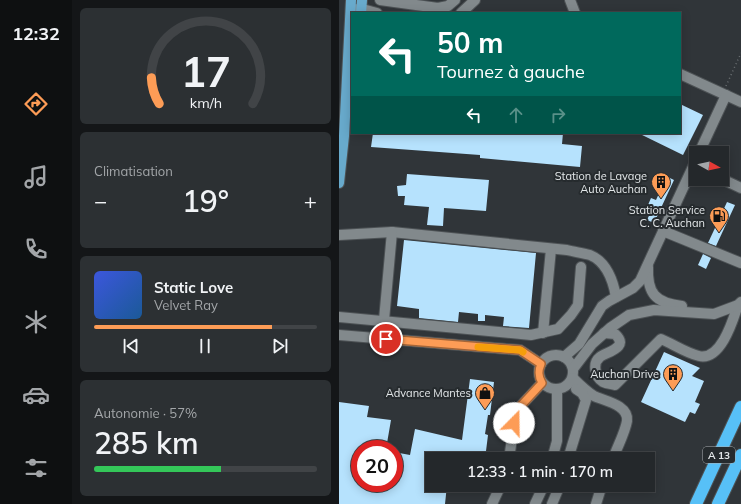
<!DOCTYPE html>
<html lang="fr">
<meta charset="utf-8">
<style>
body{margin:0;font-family:Mulish,sans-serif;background:#2c3033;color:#f1f3f6;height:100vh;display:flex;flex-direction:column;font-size:15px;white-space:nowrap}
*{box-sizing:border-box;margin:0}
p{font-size:13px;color:#a3a6a9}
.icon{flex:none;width:22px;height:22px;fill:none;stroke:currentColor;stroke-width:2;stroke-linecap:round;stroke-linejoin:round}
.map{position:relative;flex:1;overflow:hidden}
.details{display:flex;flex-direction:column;gap:8px;padding:8px;background:#141618;width:267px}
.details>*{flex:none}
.guide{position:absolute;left:12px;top:12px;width:330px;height:122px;border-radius:0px;box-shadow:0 2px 10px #0003,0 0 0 1px #414447;background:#00695c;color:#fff;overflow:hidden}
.needle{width:26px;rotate:98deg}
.buttons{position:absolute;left:350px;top:146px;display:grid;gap:8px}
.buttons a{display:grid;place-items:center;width:40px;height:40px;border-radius:0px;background:#24282b;box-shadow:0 2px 10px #0003,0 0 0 1px #414447;font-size:20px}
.speed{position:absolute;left:12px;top:440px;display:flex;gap:8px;font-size:20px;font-weight:700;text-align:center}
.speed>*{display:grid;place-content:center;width:52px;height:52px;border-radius:50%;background:#24282b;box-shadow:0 2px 10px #0003,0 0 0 1px #414447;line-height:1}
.speed .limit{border:6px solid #d22;background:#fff;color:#111}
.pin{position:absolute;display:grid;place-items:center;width:34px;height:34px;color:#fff;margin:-17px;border:2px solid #fff;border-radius:50%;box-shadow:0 1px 4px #0007}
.me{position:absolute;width:44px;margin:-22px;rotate:22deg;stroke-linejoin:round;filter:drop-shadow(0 0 3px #0008)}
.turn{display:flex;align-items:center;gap:14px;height:84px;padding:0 20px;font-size:18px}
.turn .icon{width:52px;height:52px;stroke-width:2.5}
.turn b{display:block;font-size:28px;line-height:34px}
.lanes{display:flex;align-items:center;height:38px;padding:0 20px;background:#0003;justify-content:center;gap:20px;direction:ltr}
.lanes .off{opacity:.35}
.big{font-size:30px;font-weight:600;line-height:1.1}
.details .widget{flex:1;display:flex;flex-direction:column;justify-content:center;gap:6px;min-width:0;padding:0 14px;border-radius:6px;background:#2c3033}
.details .dial{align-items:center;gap:0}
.dial svg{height:104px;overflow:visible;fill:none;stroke:#414447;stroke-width:7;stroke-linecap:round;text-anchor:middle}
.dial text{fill:#f1f3f6;stroke:none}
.song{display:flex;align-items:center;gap:12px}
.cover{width:48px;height:48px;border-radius:6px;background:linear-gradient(135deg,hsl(230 70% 55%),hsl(210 70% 35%))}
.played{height:4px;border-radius:2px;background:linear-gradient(90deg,#fd9c56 80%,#414447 80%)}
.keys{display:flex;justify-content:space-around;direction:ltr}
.heat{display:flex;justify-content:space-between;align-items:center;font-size:22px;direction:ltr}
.charge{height:6px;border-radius:3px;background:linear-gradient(90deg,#34c759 57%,#414447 0)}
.trip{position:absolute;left:86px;top:452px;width:230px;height:40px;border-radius:0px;background:#24282b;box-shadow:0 2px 10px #0003,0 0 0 1px #414447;font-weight:600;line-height:40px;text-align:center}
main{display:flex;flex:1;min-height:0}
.menu{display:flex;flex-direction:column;width:72px;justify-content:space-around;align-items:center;background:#0e1011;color:#a3a6a9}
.menu .icon{width:28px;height:28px}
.menu .current{color:#fd9c56}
.menu b{font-size:18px;color:#f1f3f6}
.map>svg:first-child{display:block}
</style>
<main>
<nav class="menu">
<b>12:32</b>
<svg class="icon current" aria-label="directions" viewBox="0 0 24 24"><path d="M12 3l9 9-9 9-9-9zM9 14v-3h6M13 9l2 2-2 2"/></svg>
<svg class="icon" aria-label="music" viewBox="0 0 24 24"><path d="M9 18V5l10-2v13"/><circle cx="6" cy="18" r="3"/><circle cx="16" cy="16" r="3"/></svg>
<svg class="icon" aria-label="phone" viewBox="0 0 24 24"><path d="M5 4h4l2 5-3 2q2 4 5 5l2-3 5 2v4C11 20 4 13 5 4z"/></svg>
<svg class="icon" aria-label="climate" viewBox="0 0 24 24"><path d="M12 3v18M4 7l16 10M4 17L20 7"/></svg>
<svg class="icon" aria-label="car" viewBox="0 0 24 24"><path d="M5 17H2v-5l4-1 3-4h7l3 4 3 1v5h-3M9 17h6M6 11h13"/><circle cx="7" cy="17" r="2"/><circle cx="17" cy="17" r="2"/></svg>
<svg class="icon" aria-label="filters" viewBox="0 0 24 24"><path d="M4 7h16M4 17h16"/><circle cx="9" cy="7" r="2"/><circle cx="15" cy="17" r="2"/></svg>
</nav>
<section class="details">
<div class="widget dial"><svg viewBox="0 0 100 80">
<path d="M14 69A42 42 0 1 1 86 69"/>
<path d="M14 69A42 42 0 0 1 8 49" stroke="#fd9c56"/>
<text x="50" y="56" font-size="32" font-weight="700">17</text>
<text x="50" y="72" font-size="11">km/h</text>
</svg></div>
<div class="widget"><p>Climatisation</p>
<div class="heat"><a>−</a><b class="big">19°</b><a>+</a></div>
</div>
<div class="widget">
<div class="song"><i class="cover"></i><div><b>Static Love</b><p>Velvet Ray</p></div></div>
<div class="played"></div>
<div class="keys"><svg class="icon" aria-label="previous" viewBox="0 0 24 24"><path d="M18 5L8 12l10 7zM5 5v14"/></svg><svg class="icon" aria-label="pause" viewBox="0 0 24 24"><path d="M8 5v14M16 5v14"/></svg><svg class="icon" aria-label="next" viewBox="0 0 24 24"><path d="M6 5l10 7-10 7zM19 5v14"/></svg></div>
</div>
<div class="widget"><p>Autonomie · 57%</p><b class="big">285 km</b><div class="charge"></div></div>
</section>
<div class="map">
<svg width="402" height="504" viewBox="0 0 402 504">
<rect width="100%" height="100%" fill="#303539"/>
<g fill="#b6e2fd">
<polygon points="341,104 364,115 344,155 299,133 341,133"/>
<polygon points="34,133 224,133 223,144 243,146 241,167 141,158 141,155 32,147"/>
<polygon points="68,174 150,180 147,211 105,208 104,226 88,225 90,207 65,205 66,196 59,196 58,186 67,185"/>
<polygon points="323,174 335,180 315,223 308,220 314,207 309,205 312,198 317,200 323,187 317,184"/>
<polygon points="388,202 396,205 377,246 369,243"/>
<polygon points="65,240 197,253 190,328 164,326 165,317 146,315 146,321 139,321 139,314 120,312 119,322 80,318 80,309 58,306"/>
<polygon points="364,254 372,258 367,269 359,265"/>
<polygon points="325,352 361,368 353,376 365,381 356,402 361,404 356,414 351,412 346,422 302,402"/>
<polygon points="131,379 155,382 151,415 149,415 146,434 149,435 146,459 93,459 93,485 108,485 106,504 0,504 0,402 30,406 28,417 52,420 47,449 21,449 21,483 55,483 55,452 71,455 76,429 123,440"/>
</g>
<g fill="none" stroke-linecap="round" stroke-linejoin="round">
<g stroke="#4d5255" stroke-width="12">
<g id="minor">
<polyline points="41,0 99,8 109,6 116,0"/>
<polyline points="231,0 236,13"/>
<polyline points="14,9 27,10 38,13"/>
<polyline points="122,13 136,0"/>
<polyline points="341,74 402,102"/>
<polyline points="360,153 387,95"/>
<polyline points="383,179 402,188"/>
<polyline points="324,231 402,263"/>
<path d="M 0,235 L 53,232 L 228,250 C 236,252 244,253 251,255 C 268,262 274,280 277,297"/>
<path d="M 309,267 C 308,293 316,303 343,306"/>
<polyline points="0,317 192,335 219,329 232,315 239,305 242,267"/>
<polyline points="45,320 53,232"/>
<polyline points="204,333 212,249"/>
<path d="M 265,333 L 276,334 C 291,348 267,352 261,357 C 253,363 256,377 264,382 C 268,384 273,384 276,385 L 322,339 C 334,344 347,353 360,356 C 382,361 394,320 399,305"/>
<polyline points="0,335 181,350 202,364"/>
<circle cx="217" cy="372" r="17"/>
<polyline points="225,357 240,344 263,306 270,301 294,288 301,281 357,160"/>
<polyline points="234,369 253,344 271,328 290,315 315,310 375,314 399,305 402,302"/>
<path d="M 234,378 C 240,384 247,391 255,396 C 266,401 290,405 288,421 C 286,433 278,447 274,459"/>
<polyline points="170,459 177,411 203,383"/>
<polyline points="213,459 218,441 218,390"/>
<polyline points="229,459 247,400 243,393 237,389"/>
<polyline points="153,504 162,485"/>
<polyline points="196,504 205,485"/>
<polyline points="213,504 221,485"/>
<polyline points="257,504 263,485"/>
</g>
</g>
<g stroke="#4d5255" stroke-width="12">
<g id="major">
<polyline points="22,13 23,0"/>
<polyline points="0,183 5,136 12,0"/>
</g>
</g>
<g stroke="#4d5255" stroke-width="14">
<g id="highway">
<polyline points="357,504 402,407"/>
<polyline points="379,504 402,455"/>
</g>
</g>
<polyline stroke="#6b7073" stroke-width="1.5" stroke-dasharray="1 3" stroke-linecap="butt" points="387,86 402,53"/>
<use href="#minor" stroke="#82898c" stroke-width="10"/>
<use href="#major" stroke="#68aacc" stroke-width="10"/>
<use href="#highway" stroke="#57c0f7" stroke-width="12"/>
</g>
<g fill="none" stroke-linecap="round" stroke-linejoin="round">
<g stroke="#a46538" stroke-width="10">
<path id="route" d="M 47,339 L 181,350 L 202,364 C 199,371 199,376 203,383 L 177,411 L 175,423"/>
</g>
<use href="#route" stroke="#fd9c56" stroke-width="7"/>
<polyline stroke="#f59e0b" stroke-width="7" points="139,347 181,350 184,352"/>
</g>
<defs>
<g id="building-pin" transform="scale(1)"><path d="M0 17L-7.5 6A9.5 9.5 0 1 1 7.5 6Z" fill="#fd9c56" stroke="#262b2e"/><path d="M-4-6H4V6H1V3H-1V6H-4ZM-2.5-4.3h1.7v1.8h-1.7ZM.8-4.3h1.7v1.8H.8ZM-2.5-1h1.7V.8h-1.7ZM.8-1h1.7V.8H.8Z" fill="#111"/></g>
<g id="fuel-pin" transform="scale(1)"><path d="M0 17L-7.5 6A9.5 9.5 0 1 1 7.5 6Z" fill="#fd9c56" stroke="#262b2e"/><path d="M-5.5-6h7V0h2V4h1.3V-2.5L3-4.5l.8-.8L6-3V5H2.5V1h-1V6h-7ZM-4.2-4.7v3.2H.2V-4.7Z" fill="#111"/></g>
<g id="shop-pin" transform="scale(1)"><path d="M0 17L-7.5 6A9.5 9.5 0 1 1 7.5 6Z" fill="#fd9c56" stroke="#262b2e"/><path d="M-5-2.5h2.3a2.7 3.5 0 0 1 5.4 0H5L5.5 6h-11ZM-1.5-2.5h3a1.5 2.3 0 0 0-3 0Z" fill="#111"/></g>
</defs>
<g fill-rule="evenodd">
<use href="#building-pin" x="322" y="182"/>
<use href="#fuel-pin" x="380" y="216"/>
<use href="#building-pin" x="334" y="374"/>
<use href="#shop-pin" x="146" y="393"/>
</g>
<g text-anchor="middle" stroke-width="4" stroke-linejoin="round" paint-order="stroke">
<rect fill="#262b2e" stroke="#abafb2" stroke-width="1" x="364" y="447" width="32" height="16" rx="3"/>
<g font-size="10" font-weight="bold" fill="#e4e8ea">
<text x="380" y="459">A 13</text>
</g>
<g font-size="11" fill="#e4e8ea" stroke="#262b2e" text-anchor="end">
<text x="308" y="180">Station de Lavage<tspan x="308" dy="13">Auto Auchan</tspan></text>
<text x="366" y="214">Station Service<tspan x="366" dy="13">C. C. Auchan</tspan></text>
<text x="320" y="378">Auchan Drive</text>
<text x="132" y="397">Advance Mantes</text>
</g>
</g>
</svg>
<div class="buttons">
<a><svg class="needle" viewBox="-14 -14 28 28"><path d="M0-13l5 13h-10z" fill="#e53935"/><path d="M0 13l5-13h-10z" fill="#a3a6a9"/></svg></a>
</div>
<div class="speed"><div class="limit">20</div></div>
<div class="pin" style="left:47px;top:339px;background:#d93025"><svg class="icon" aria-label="arrive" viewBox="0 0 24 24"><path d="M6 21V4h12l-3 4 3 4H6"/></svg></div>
<svg class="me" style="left:175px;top:423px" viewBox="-20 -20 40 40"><circle r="19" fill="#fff"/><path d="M0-13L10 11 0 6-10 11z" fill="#fd9c56"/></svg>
<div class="trip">12:33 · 1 min · 170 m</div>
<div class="guide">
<div class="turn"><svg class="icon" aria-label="left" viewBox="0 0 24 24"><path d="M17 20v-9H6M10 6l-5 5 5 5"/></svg><div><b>50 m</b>Tournez à gauche</div></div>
<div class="lanes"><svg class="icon" aria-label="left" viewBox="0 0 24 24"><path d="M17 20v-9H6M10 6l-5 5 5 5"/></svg><svg class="icon off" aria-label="ahead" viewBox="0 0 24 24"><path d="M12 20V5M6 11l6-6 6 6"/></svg><svg class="icon off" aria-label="right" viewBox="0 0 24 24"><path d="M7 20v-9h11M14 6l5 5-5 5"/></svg></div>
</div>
</div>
</main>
